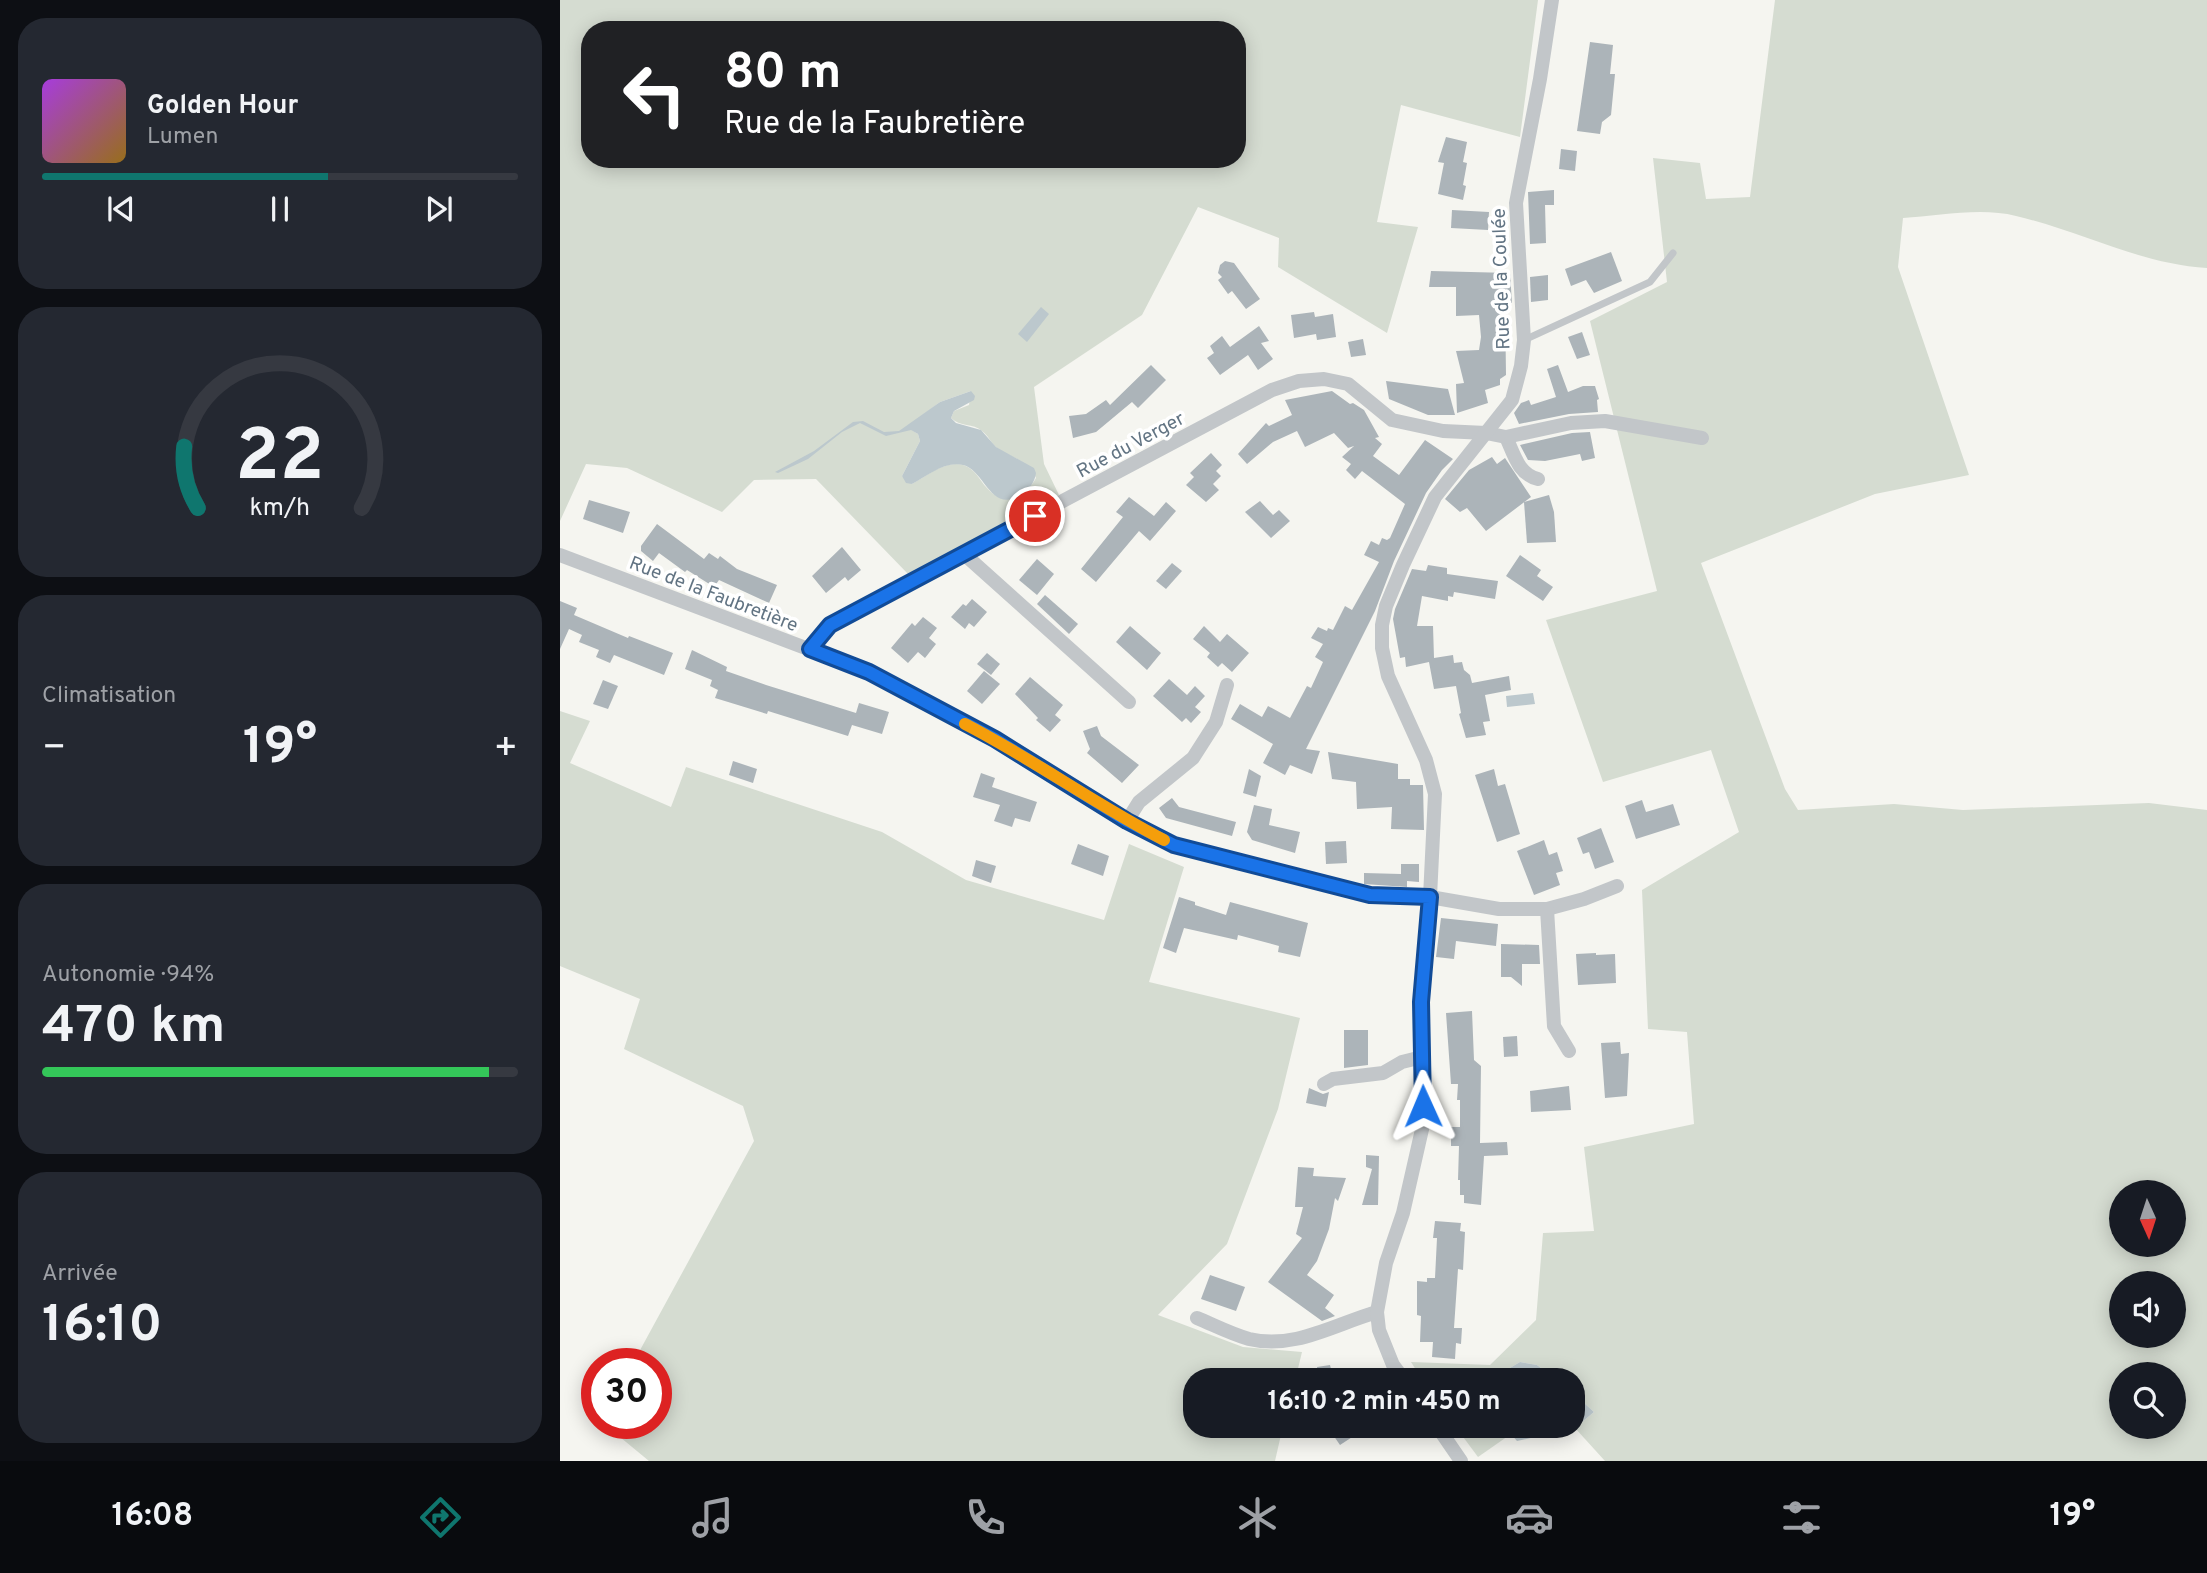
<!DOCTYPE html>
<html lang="fr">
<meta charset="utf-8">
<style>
body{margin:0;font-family:Overpass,sans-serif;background:#242831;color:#f1f3f6;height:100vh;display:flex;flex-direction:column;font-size:26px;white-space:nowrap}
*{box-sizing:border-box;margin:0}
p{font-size:23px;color:#9ea1a6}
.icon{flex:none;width:38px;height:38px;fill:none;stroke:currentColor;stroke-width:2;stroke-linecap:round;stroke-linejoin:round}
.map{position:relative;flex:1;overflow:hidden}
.sheet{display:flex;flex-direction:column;gap:18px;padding:18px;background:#0d0f14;width:560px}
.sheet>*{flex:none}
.hud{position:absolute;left:21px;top:21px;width:665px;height:147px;border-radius:28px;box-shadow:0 4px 18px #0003;background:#202124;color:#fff;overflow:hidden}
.needle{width:46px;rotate:177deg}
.buttons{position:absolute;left:1549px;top:1180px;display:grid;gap:14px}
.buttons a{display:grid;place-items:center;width:77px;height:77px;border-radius:50%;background:#171b24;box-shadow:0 4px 18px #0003;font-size:35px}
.speed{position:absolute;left:21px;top:1348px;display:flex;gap:14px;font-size:35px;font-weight:700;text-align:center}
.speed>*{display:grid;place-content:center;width:91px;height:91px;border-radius:50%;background:#171b24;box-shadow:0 4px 18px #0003;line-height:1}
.speed .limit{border:10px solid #d22;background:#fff;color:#111}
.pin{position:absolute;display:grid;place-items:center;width:60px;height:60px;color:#fff;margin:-30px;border:4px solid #fff;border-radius:50%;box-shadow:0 2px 7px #0007}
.me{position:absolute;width:77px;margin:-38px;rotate:359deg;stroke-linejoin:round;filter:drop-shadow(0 0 5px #0008)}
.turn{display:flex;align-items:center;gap:24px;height:147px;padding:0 28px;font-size:32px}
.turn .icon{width:91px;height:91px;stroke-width:2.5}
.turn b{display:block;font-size:49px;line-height:60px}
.big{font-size:52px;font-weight:700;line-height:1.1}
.sheet .tile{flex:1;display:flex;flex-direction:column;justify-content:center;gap:10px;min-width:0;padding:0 24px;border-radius:28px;background:#242831}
.sheet .dial{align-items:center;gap:0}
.dial svg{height:182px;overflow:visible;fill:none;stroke:#363941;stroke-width:7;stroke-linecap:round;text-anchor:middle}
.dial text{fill:#f1f3f6;stroke:none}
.song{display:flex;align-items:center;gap:21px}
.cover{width:84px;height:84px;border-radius:10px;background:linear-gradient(135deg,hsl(280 70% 55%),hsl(40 70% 35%))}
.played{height:7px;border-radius:4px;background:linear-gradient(90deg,#0f766e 60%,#363941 60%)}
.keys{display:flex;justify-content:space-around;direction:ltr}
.heat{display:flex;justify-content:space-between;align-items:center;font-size:38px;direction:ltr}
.charge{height:10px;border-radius:5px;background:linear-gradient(90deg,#34c759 94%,#363941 0)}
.trip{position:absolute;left:623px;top:1368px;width:402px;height:70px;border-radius:28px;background:#171b24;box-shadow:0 4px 18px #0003;font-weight:700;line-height:70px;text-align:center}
.tabs{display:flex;height:112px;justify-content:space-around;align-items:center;background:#090b0e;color:#9ea1a6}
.tabs .icon{width:49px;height:49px}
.tabs .active{color:#0f766e}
.tabs b{font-size:32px;color:#f1f3f6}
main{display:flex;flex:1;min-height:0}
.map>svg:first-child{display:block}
</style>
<main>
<section class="sheet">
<div class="tile">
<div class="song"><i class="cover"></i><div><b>Golden Hour</b><p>Lumen</p></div></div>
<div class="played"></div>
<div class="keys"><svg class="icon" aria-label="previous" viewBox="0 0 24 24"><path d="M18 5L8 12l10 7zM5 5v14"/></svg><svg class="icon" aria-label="pause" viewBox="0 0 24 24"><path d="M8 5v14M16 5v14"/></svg><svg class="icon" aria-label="next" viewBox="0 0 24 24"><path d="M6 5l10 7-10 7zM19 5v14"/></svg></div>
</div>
<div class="tile dial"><svg viewBox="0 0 100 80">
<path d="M14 69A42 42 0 1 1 86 69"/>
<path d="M14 69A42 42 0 0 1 8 42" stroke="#0f766e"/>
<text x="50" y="56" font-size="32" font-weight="700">22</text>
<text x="50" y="72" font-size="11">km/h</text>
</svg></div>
<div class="tile"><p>Climatisation</p>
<div class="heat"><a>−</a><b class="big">19°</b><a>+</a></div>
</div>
<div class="tile"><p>Autonomie · 94%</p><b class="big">470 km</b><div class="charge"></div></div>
<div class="tile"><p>Arrivée</p><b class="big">16:10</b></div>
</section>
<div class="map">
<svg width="1647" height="1461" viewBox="0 0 1647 1461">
<rect width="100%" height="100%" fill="#f5f5f0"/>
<g fill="#d5dcd1" fill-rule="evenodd">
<path d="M 0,0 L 978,0 L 960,137 L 841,105 L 817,222 L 858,227 L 827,333 L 718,267 L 719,238 L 638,207 L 582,315 L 474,387 L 484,464 L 499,495 L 349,575 L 256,479 L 194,480 L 162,512 L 67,468 L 26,464 L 0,521 ZM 30,30 L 677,30 L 677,159 L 30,159 ZM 411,391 L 409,405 L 394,411 L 391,418 C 400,427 413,423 422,431 C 428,435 431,443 437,448 C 451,458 470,461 476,478 C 465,497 444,508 427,488 C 419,480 416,469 403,465 C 385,460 367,476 352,484 L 342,476 L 360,441 L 358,434 L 347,427 L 380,402 Z"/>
<path d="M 1215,0 L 1647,0 L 1647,268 C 1580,264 1520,231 1456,216 C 1421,207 1378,216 1343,218 L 1338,267 L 1409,475 L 1315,494 L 1141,563 L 1225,789 L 1238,810 L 1334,804 L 1403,810 L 1589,803 L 1647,810 L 1647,1461 L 1045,1461 L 1015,1428 L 1034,1412 L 1013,1393 L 1013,1381 L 998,1381 L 977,1365 L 960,1362 L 938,1375 L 919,1377 L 918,1381 L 863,1381 L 851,1362 L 930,1365 L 976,1320 L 983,1233 L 1034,1231 L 1024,1147 L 1134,1124 L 1127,1032 L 1088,1029 L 1082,890 L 1179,832 L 1151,750 L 1043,782 L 986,620 L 1097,591 L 1030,321 L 1107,282 L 1093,158 L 1140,163 L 1146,199 L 1190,197 ZM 1561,1192 L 1614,1192 L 1614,1244 L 1561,1244 ZM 1561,1283 L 1614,1283 L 1614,1335 L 1561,1335 ZM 1561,1374 L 1614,1374 L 1614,1426 L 1561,1426 Z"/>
<polygon points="0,711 30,721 10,763 111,807 126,767 322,832 406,880 544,920 569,844 624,867 589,982 740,1018 718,1109 667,1244 598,1315 683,1347 742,1352 735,1381 635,1381 635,1426 723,1426 715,1461 89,1461 43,1423 96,1423 96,1363 73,1363 194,1141 183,1106 64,1049 80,999 0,966"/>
<polygon points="895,1426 944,1426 951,1434 918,1457"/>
</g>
<g fill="#bcc8cd">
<polygon points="481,307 489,314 467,342 458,334"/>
<path d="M 411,391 L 415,396 L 414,400 L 394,411 L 391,418 L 396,423 L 421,430 L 436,447 L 474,468 L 476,473 C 475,482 469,490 461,495 C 430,514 425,470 403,465 C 384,461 368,476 352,484 L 346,483 L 342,476 L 360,441 L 358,434 L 351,430 L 326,436 L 300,423 L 282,432 L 248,459 L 218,473 L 215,472 L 254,451 L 293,422 L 303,421 L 324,432 L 339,431 L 380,402 Z"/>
<polygon points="973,693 975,704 947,707 946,696"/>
<polygon points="960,1362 977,1365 998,1381 918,1381 918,1377 938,1375"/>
<polygon points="1013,1393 1034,1412 1015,1428 957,1441 944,1426 1013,1426"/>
</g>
<g fill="#acb4b9">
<polygon points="1030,42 1053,45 1050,74 1055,74 1051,115 1042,122 1040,134 1017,131"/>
<polygon points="886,137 907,142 903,162 907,163 903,185 906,186 903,200 878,194 884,163 878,162"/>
<polygon points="1001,149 1017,151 1015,171 999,169"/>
<polygon points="994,190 994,205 985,205 986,243 970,244 968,192"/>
<polygon points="892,210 929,212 928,230 891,228"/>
<polygon points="1051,252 1062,281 1034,293 1026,280 1011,286 1005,269"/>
<polygon points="665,261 674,263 700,299 686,309 672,291 668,294 658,280 662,277 658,273 660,265"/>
<polygon points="871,271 950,273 952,303 945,303 946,375 940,379 940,385 925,390 928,403 897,413 896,384 904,383 896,351 919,350 921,337 919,315 896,316 896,287 869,287"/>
<polygon points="988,275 988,300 971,302 970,277"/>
<polygon points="754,312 755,317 773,314 776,337 757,340 756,334 734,338 731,315"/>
<polygon points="699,326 709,341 701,343 713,359 698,370 688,355 660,375 647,358 654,353 650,346 662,336 670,347"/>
<polygon points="1022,332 1030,355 1017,359 1008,337"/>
<polygon points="803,339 806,355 791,357 788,342"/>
<polygon points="591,365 606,380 578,408 572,402 536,432 513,438 509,416 526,414 546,400 550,405"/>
<polygon points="998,365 1008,392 1023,386 1035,386 1039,399 1037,400 1038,412 1009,414 959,424 954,413 961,403 969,400 971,405 996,397 987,369"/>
<polygon points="826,381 888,389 895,415 868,415 829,399"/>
<polygon points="772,391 790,404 793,403 804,410 819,437 815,438 822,444 813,456 839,475 865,440 893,459 882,470 866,493 834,561 815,611 746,749 760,751 752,774 730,765 725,775 703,763 713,744 671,719 680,704 702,717 708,706 730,718 747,686 751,688 763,662 755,657 763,644 751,638 758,627 767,631 768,628 773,630 785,606 792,610 819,562 804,555 811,541 819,545 822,538 827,540 830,538 845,504 802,471 795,479 786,470 791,464 782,457 794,446 788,448 774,433 745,447 737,431 713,442 687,464 678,454 706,423 709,426 732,415 725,400"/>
<polygon points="1030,432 1035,458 1022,461 1020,454 985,461 968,460 960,445 1012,433"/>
<polygon points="651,453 662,465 656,471 661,476 653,484 659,490 646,502 626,485 634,477 630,473"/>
<polygon points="932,457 937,464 945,458 971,497 926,531 907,508 900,512 885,499 909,470"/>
<polygon points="989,495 994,512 996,542 967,543 964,502"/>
<polygon points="569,497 594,516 606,502 616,511 590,541 579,531 536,582 521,569 563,517 556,512"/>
<polygon points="29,500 70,512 63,533 23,519"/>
<polygon points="700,501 713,515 719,510 730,521 711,538 685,512"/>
<polygon points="97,524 144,559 149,553 158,559 160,556 177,569 217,585 209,603 159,580 154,587 127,570 125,572 99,553 93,561 81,551 81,546"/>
<polygon points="282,547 301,570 288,581 285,577 266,593 252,576"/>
<polygon points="960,555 981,570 977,576 993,587 983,601 946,576"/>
<polygon points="477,559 494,574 477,595 459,580"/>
<polygon points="612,563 622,571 606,589 596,581"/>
<polygon points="868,565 887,568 887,574 938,581 935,599 894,592 893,597 888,596 888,601 862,596 857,626 873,626 874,658 893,655 894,663 902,662 904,670 910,675 912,683 949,676 951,690 925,695 930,721 923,722 926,735 906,738 899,714 901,713 896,686 874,689 869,662 846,667 845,657 840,658 833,619 835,609 852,569 866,571"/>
<polygon points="485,595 518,624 509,634 477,604"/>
<polygon points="412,599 427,612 414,627 409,623 405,629 391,617 403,604 406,606"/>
<polygon points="0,601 17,608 14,615 68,638 69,636 113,653 104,675 54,655 50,663 36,657 39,650 19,642 22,635 9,629 0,649"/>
<polygon points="363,617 377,628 369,638 376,644 365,658 358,652 348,663 331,648 352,623 355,626"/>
<polygon points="570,626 601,653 587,670 556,642"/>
<polygon points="644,626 660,642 667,634 689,653 672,672 662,663 658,667 647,657 650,653 633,639"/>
<polygon points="132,650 167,667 166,671 206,685 296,713 299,703 329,712 322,734 292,725 288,736 208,711 207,714 155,698 158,690 150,686 152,680 125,669"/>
<polygon points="427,653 440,664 431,675 417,664"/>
<polygon points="424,671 440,684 422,704 407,691"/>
<polygon points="470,677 503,705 495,715 501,720 490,732 476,720 478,718 455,694"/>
<polygon points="609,679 627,695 635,686 645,696 635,707 641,712 631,723 626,718 622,722 593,696"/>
<polygon points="43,680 58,686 48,709 33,704"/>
<polygon points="537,726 541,736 579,765 562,783 527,753 530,749 523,731"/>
<polygon points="768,752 838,764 838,779 850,779 850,785 863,785 864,830 831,829 832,807 797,809 796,782 772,779"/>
<polygon points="173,761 197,769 193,783 169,775"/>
<polygon points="689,769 701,776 696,797 683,793"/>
<polygon points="934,769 938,786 945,784 960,834 937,842 915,775"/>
<polygon points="421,773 435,778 432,787 477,802 470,822 455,818 452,827 434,821 440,805 413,797"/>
<polygon points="612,798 619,807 676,822 672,836 606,818 599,808"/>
<polygon points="1082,800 1086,812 1113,804 1120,825 1076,839 1065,806"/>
<polygon points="694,805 712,809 709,825 740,832 735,853 692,840 687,832"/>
<polygon points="1041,828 1054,862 1035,869 1029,852 1023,854 1017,838"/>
<polygon points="984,840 989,855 997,852 1003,871 996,873 1000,885 974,895 957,851"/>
<polygon points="786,841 787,863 766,864 765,842"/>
<polygon points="518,844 549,856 543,876 511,864"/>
<polygon points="416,860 436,866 431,883 412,876"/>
<polygon points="841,864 859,864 859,882 847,881 847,887 804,884 804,873 841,874"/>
<polygon points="619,897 635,902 635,905 666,915 670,902 748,923 740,957 718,952 719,946 678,935 677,940 624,928 616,953 603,948"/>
<polygon points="881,918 938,924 936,946 896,941 894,959 876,957"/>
<polygon points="941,944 979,945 980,964 962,964 962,986 951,977 941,977"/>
<polygon points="1036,953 1036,955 1055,954 1056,983 1018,985 1016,954"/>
<polygon points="912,1011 914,1060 921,1066 920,1143 947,1142 948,1155 924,1156 921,1205 904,1203 904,1195 900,1195 900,1180 898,1180 899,1146 891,1146 891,1127 900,1127 900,1100 897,1100 898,1084 891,1084 886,1013"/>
<polygon points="784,1030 808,1030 808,1065 784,1068"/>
<polygon points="957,1036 958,1056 944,1057 943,1037"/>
<polygon points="1060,1042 1061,1054 1069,1053 1067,1096 1045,1098 1041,1043"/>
<polygon points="1009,1086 1011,1110 971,1112 970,1091"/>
<polygon points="749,1088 763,1094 769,1092 766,1107 746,1103"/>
<polygon points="806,1155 819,1156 818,1205 802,1205 812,1169 806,1167"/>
<polygon points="738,1167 754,1168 753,1176 786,1178 778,1201 775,1198 769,1229 757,1261 747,1275 774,1295 765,1308 775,1316 762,1321 708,1282 742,1238 736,1234 743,1207 735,1207"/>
<polygon points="875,1221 901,1223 900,1231 905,1232 903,1270 898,1269 894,1328 902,1328 901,1344 896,1343 895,1359 872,1357 873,1342 860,1342 861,1316 857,1315 857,1281 867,1282 867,1278 875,1278 877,1238 873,1238"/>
<polygon points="650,1275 685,1287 676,1311 641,1299"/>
<polygon points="770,1365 774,1381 760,1381 757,1367"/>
<polygon points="767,1426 809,1426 780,1445"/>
</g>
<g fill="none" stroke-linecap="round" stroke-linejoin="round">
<polyline stroke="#c2c6c9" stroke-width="7" points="964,340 1090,282 1113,253"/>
<g stroke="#c2c6c9" stroke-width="14">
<path d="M 946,437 C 954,454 958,474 978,479"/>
<polyline points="404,554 569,702"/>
<polyline points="0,555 309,672 435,739 567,821 614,845 810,895 870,897 939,909 987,909 1024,899 1057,886"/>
<polyline points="250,649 269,625 712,390 739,381 764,379 788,384 832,420 883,431 926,433 946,437 1011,423 1045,421 1142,438"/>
<polyline points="567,821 579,802 633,758 656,722 667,685"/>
<polyline points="987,909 994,1026 1009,1051"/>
<polyline points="764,1084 773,1079 823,1073 842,1062 862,1057"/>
<path d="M 637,1318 C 654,1325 671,1334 689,1339 C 734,1350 775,1324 817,1312"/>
<polyline points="845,1381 833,1365 819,1330 817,1312 826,1263 843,1213 863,1125 861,1002 870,897 875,794 866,760 828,676 822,648 822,625 826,606 843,565 875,497 952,400 961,366 964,340 956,203 980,79 992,0"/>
<polyline points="877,1426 901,1461"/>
</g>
</g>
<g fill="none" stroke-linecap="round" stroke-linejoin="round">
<g stroke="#114b97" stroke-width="18">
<polyline id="route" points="475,516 270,625 250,649 309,672 435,739 567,821 614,845 810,895 870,897 861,1002 863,1106"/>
</g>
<use href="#route" stroke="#1a73e8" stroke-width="12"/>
<path stroke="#f59e0b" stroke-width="12" d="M 405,724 C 473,759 536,805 604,840"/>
</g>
<g text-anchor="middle" stroke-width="7" stroke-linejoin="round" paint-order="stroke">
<g font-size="19" fill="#627483" stroke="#fff">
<text transform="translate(940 279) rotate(-92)" y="7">Rue de la Coulée</text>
<text transform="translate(570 444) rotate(-28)" y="7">Rue du Verger</text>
<text transform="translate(154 593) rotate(21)" y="7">Rue de la Faubretière</text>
</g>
</g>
</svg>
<div class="buttons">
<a><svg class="needle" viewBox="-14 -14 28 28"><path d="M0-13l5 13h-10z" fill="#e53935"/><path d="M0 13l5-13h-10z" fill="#9ea1a6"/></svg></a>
<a><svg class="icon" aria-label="sound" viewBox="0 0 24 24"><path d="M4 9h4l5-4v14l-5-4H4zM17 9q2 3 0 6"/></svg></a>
<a><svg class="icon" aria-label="search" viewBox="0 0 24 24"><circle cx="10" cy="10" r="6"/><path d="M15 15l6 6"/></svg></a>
</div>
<div class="speed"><div class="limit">30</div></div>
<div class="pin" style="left:475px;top:516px;background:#d93025"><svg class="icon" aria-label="arrive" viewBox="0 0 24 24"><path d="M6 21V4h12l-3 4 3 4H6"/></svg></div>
<svg class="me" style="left:863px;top:1106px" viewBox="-20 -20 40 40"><path d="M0-17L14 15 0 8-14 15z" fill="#1a73e8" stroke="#fff" stroke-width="4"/></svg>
<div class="trip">16:10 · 2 min · 450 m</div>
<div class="hud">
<div class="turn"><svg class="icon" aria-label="left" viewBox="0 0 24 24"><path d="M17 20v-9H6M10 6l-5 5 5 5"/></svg><div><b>80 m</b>Rue de la Faubretière</div></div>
</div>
</div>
</main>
<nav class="tabs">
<b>16:08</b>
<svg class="icon active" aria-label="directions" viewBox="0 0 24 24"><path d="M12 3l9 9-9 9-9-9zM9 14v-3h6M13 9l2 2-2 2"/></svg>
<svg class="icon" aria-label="music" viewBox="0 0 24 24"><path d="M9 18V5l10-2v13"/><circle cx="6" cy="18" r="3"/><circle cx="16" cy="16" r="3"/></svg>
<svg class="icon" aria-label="phone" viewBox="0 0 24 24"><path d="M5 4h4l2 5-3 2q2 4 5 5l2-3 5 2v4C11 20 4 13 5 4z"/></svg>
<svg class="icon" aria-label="climate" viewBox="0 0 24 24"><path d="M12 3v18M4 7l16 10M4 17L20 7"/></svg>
<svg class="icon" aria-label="car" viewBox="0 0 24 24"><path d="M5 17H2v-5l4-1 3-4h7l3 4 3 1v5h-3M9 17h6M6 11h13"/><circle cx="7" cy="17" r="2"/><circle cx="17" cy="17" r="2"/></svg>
<svg class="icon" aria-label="filters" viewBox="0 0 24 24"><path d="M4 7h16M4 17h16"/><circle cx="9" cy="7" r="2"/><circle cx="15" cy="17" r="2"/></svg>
<b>19°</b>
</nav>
